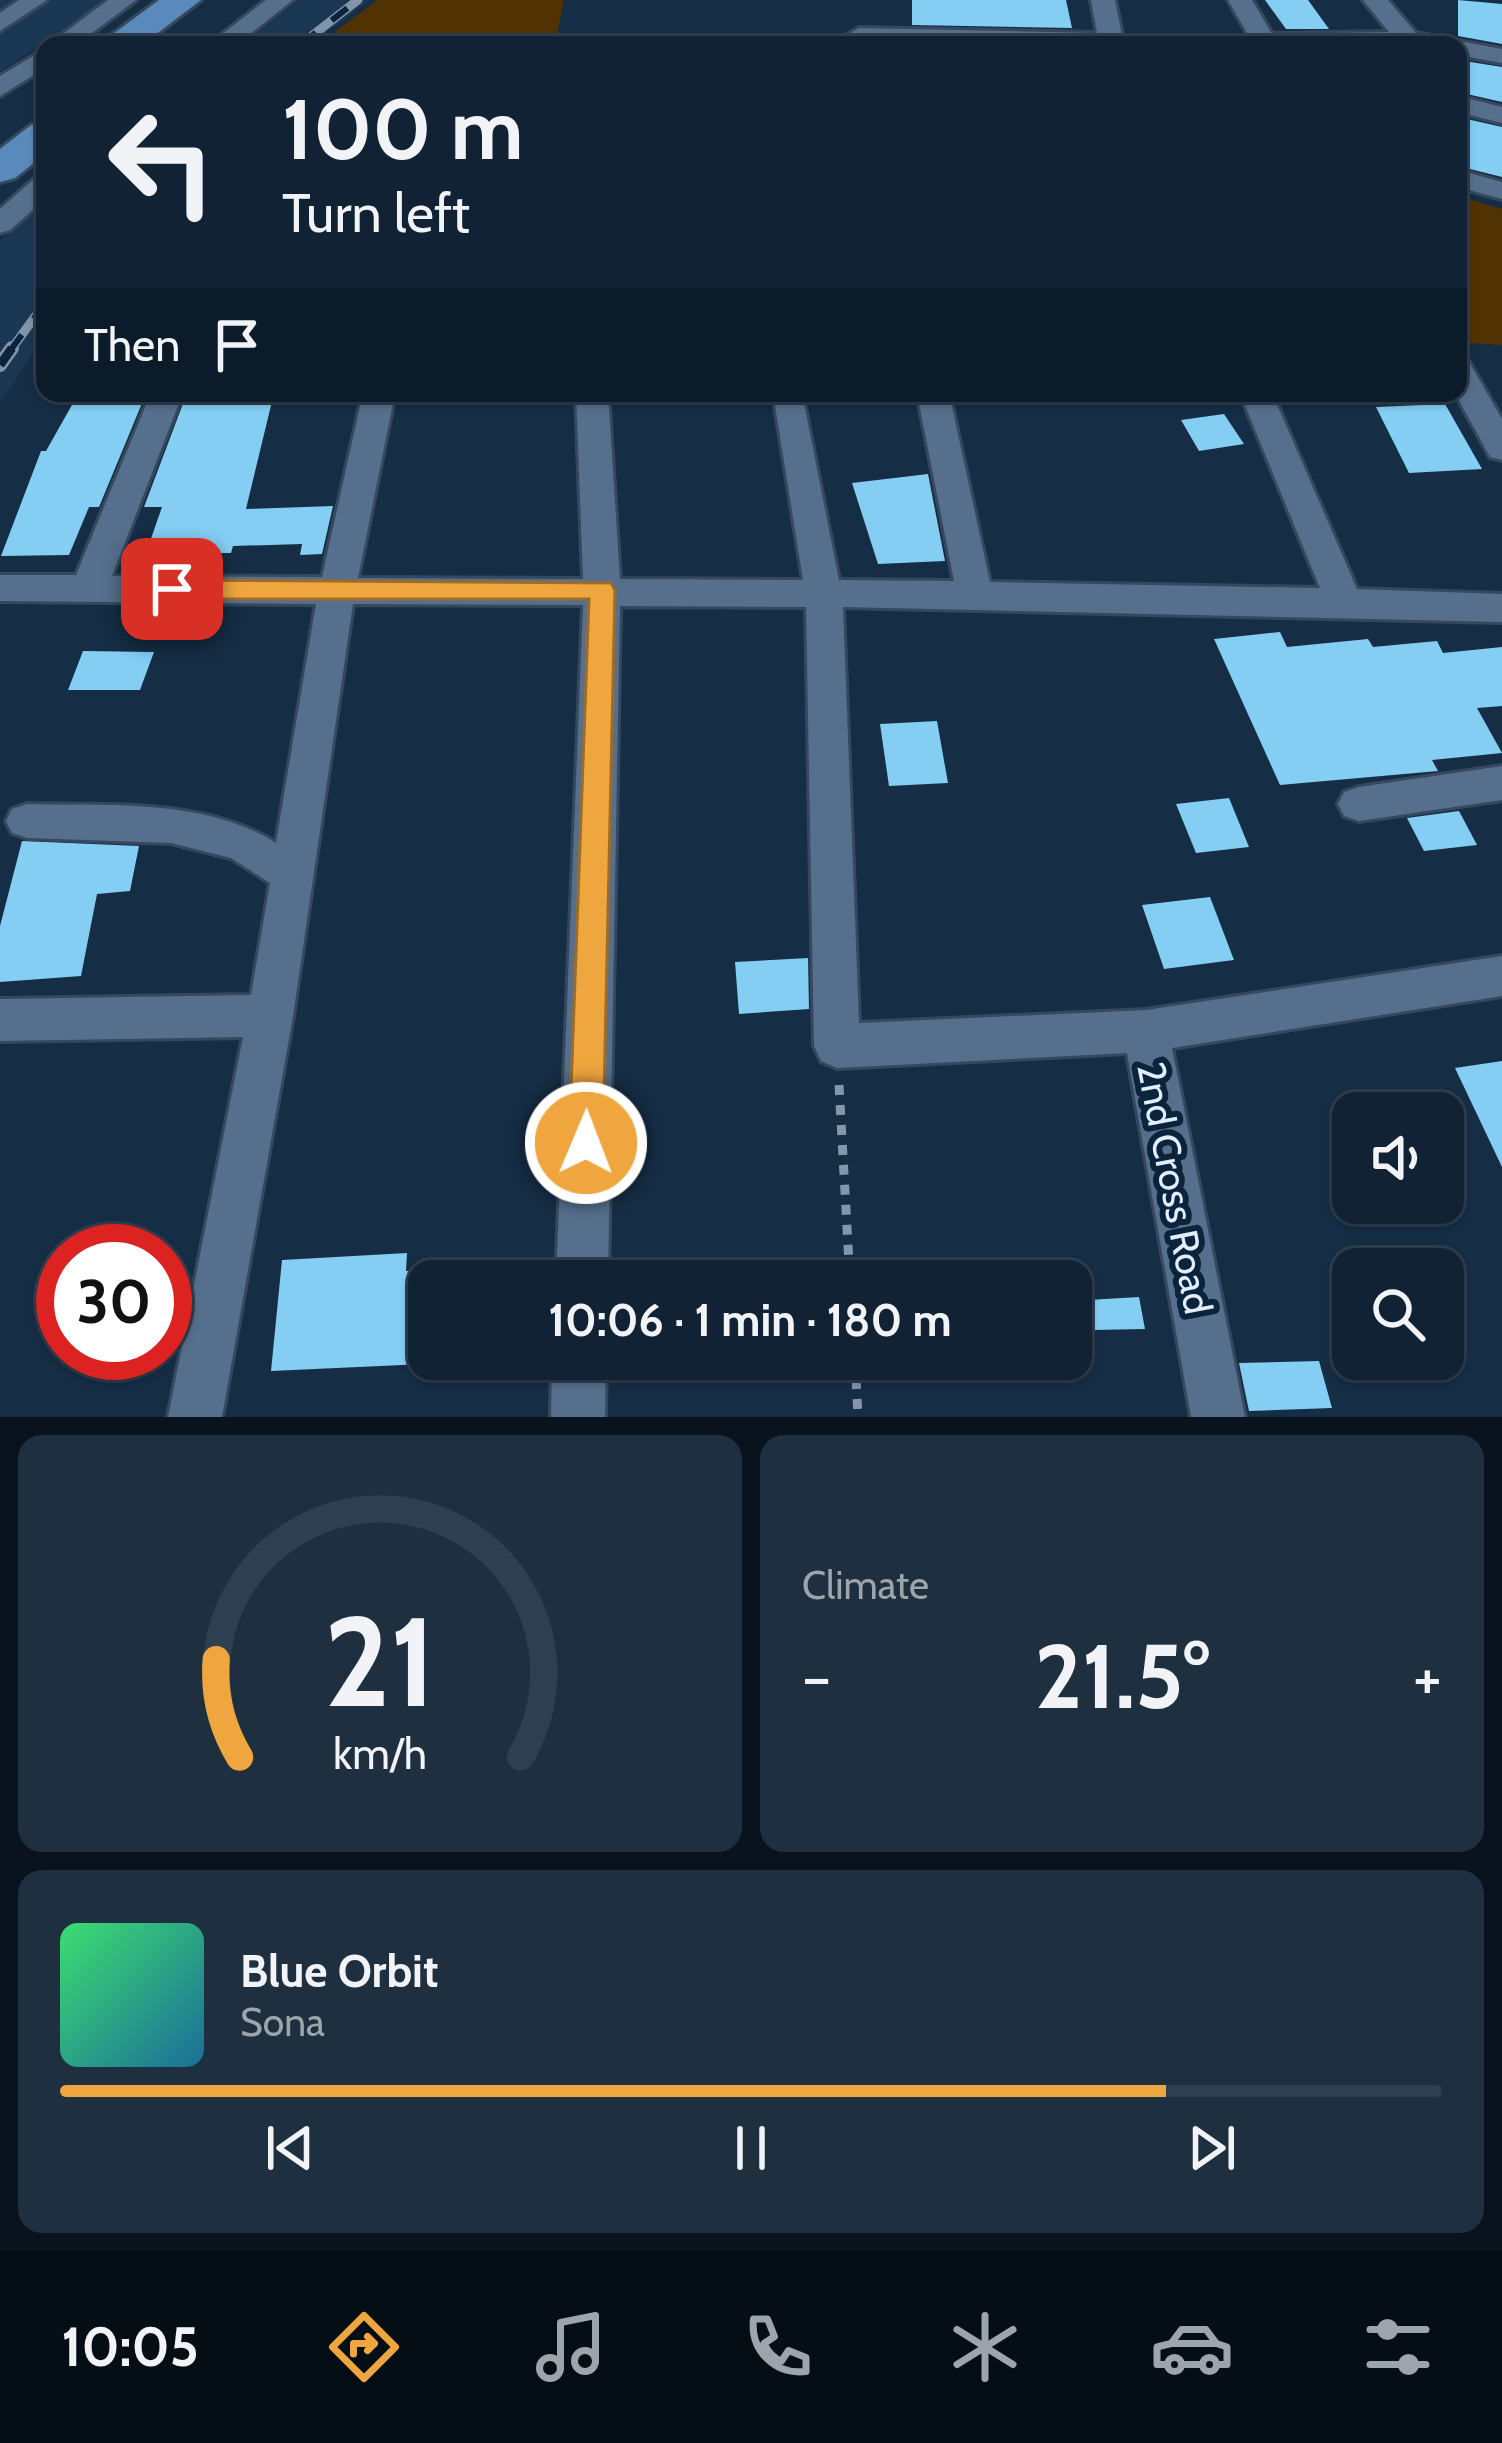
<!DOCTYPE html>
<meta charset="utf-8">
<style>
body{margin:0;font-family:Cabin,sans-serif;background:#1e2f40;color:#f1f3f6;height:100vh;display:flex;flex-direction:column;font-size:45px;white-space:nowrap}
*{box-sizing:border-box;margin:0}
p{font-size:39px;color:#9ca4ac}
.icon{flex:none;width:66px;height:66px;fill:none;stroke:currentColor;stroke-width:2;stroke-linecap:round;stroke-linejoin:round}
.map{position:relative;height:1417px;overflow:hidden}
.sheet{display:flex;flex-direction:column;gap:18px;padding:18px;background:#09131d;flex:1}
.sheet>*{flex:none}
.hud{position:absolute;left:36px;top:36px;width:1431px;height:366px;border-radius:24px;box-shadow:0 3px 9px #0004,0 0 0 3px #303f4f;background:#102234;color:#f1f3f6;overflow:hidden}
.fabs{position:absolute;left:1332px;top:1092px;display:grid;gap:24px}
.fabs a{display:grid;place-items:center;width:132px;height:132px;border-radius:24px;background:#102234;box-shadow:0 3px 9px #0004,0 0 0 3px #303f4f;font-size:60px}
.speed{position:absolute;left:36px;top:1224px;display:flex;gap:24px;font-size:60px;font-weight:700;text-align:center}
.speed>*{display:grid;place-content:center;width:156px;height:156px;border-radius:50%;background:#102234;box-shadow:0 3px 9px #0004,0 0 0 3px #303f4f;line-height:1}
.speed .limit{border:18px solid #d22;background:#fff;color:#111}
.pin{position:absolute;display:grid;place-items:center;width:102px;height:102px;color:#fff;margin:-51px;border-radius:24px;box-shadow:0 6px 18px #0006}
.me{position:absolute;width:132px;margin:-66px;rotate:1deg;stroke-linejoin:round;filter:drop-shadow(0 0 9px #0008)}
.turn{display:flex;align-items:center;gap:42px;height:252px;padding:0 48px;font-size:54px}
.turn .icon{width:156px;height:156px;stroke-width:2.5}
.turn b{display:block;font-size:84px;line-height:102px}
.then{display:flex;align-items:center;height:114px;padding:0 48px;background:#0003;gap:24px;font-size:45px}
.big{font-size:90px;font-weight:700;line-height:1.1}
.sheet .tile{flex:1;display:flex;flex-direction:column;justify-content:center;gap:18px;min-width:0;padding:0 42px;border-radius:24px;background:#1e2f40}
.sheet .dial{align-items:center;gap:0}
.dial svg{height:312px;overflow:visible;fill:none;stroke:#303f4f;stroke-width:7;stroke-linecap:round;text-anchor:middle}
.dial text{fill:#f1f3f6;stroke:none}
.song{display:flex;align-items:center;gap:36px}
.cover{width:144px;height:144px;border-radius:18px;background:linear-gradient(135deg,hsl(140 70% 55%),hsl(200 70% 35%))}
.played{height:12px;border-radius:6px;background:linear-gradient(90deg,#f0a63f 80%,#303f4f 80%)}
.keys{display:flex;justify-content:space-around;direction:ltr}
.heat{display:flex;justify-content:space-between;align-items:center;font-size:66px;direction:ltr}
.sheet .tiles{flex:1;display:grid;gap:18px;grid-template-columns:1fr 1fr}
.tile:last-child{grid-column:span 2}
.trip{position:absolute;left:408px;top:1260px;width:684px;height:120px;border-radius:24px;background:#102234;box-shadow:0 3px 9px #0004,0 0 0 3px #303f4f;font-weight:700;line-height:120px;text-align:center}
.dock{display:flex;height:192px;justify-content:space-around;align-items:center;background:#060e15;color:#9ca4ac}
.dock .icon{width:84px;height:84px}
.dock .current{color:#f0a63f}
.dock b{font-size:54px;color:#f1f3f6}
.map>svg:first-child{display:block}
</style>
<div class="map">
<svg width="1502" height="1417" viewBox="0 0 1502 1417">
<rect width="100%" height="100%" fill="#152d45"/>
<g fill="#1a3754">
<polygon points="0,0 109,0 0,71"/>
<polygon points="299,0 370,0 310,45 241,45"/>
<polygon points="45,198 45,335 0,404 0,241"/>
</g>
<g fill="#513203">
<polygon points="377,0 564,0 555,45 318,45"/>
<polygon points="1458,196 1502,209 1502,345 1468,343 1458,326"/>
</g>
<g fill="#84cef3">
<polygon points="912,0 1066,0 1072,28 912,25"/>
<polygon points="1265,0 1308,0 1329,29 1286,29"/>
<polygon points="1458,0 1502,4 1502,44 1458,36"/>
<polygon points="1458,60 1502,67 1502,102 1458,92"/>
<polygon points="1458,117 1502,127 1502,177 1458,166"/>
<polygon points="187,393 274,393 246,509 333,506 322,554 300,555 302,544 233,546 231,553 146,553 162,507 144,507"/>
<polygon points="77,396 145,396 99,507 89,507 69,555 1,556 41,451 46,451"/>
<polygon points="1445,404 1482,469 1409,473 1376,407"/>
<polygon points="1224,414 1244,444 1199,451 1181,420"/>
<polygon points="928,474 945,561 878,564 852,483"/>
<polygon points="1280,632 1287,647 1368,639 1373,647 1437,641 1443,653 1502,647 1502,706 1477,708 1502,753 1432,760 1438,771 1280,785 1214,639"/>
<polygon points="83,651 154,652 140,690 68,690"/>
<polygon points="937,721 948,783 889,786 880,724"/>
<polygon points="1229,798 1249,847 1196,853 1176,804"/>
<polygon points="1459,811 1477,845 1424,851 1407,818"/>
<polygon points="22,841 139,846 130,891 97,894 81,976 0,982 0,926"/>
<polygon points="1210,897 1234,960 1164,969 1142,905"/>
<polygon points="808,958 809,1009 739,1014 735,962"/>
<polygon points="1502,1061 1502,1167 1455,1068"/>
<polygon points="407,1253 406,1271 431,1269 424,1364 271,1371 282,1260"/>
<polygon points="1139,1297 1145,1329 1093,1330 1088,1300"/>
<polygon points="1319,1361 1332,1408 1249,1411 1239,1363"/>
</g>
<g fill="none" stroke-linecap="round" stroke-linejoin="round">
<g stroke="#36485e" stroke-width="6">
<g id="minor">
<polygon points="19,0 47,0 0,31 0,13"/>
<polygon points="108,0 136,0 76,45 48,45"/>
<polygon points="266,0 293,0 236,45 208,45"/>
<polygon points="1091,0 1115,0 1124,45 859,42 847,35 859,28 1097,33"/>
<polygon points="1228,0 1252,0 1272,34 1389,32 1363,0 1388,0 1416,33 1502,49 1502,63 1458,55 1458,45 1254,45"/>
<polygon points="45,49 45,68 0,96 0,76"/>
<polygon points="1458,96 1502,107 1502,123 1458,112"/>
<polygon points="1458,170 1502,182 1502,199 1458,187"/>
<polygon points="45,176 45,199 10,230 0,233 0,209 35,178"/>
<polygon points="1458,359 1469,362 1502,419 1502,460 1490,457 1455,393"/>
<path d="M 151,393 L 183,393 L 112,576 L 322,577 L 363,393 L 395,393 L 358,578 L 583,579 L 576,393 L 608,393 L 620,579 L 803,580 L 774,399 L 778,393 L 802,393 L 839,580 L 954,581 L 917,393 L 949,393 L 990,582 L 1320,588 L 1240,393 L 1272,393 L 1357,589 L 1502,594 L 1502,622 L 843,607 L 859,1023 L 1146,1010 L 1502,956 L 1502,996 L 1172,1048 L 1245,1417 L 1191,1417 L 1127,1053 L 837,1068 L 821,1061 L 814,1046 L 806,607 L 620,606 L 608,1281 L 556,1281 L 583,605 L 353,604 L 293,1016 L 222,1417 L 168,1417 L 243,1037 L 0,1041 L 0,999 L 251,995 L 270,883 L 231,858 L 171,843 L 27,838 L 12,833 L 6,821 L 12,809 L 27,804 C 108,806 205,798 276,843 L 316,604 L 0,601 L 0,575 L 76,575 Z"/>
<polygon points="1502,766 1502,800 1359,821 1344,816 1338,804 1344,792 1359,787"/>
<polygon points="552,1359 606,1359 605,1417 551,1417"/>
</g>
</g>
<g stroke="#36485e" stroke-width="6">
<g id="highway">
<polygon points="159,0 201,0 142,45 98,45"/>
<polygon points="45,122 45,154 15,178 0,182 0,149 31,125"/>
</g>
</g>
<g stroke="#8396aa" stroke-width="9" stroke-dasharray="10 10" stroke-linecap="butt">
<polyline points="839,1085 850,1281"/>
<polyline points="855,1359 858,1417"/>
</g>
<use href="#minor" fill="#566f8c" fill-rule="evenodd"/>
<use href="#highway" fill="#5a89bb" fill-rule="evenodd"/>
<g stroke="#8294a9" stroke-width="9">
<g id="rail-far1">
<polyline points="300,45 358,0"/>
<polyline points="10,351 45,303"/>
</g>
</g>
<g stroke="#8294a9" stroke-width="14">
<polyline id="rail" points="0,365 12,348"/>
</g>
<use href="#rail-far1" stroke="#0b233b" stroke-width="6" stroke-dasharray="20" stroke-linecap="butt"/>
<use href="#rail" stroke="#0b233b" stroke-width="9" stroke-dasharray="26" stroke-linecap="butt"/>
</g>
<polygon fill="#f0a63f" stroke="#9c6c29" stroke-width="3" points="172,580 611,583 615,590 603,1143 598,1154 586,1159 574,1154 569,1143 589,599 172,599 159,589"/>
<g text-anchor="middle" stroke-width="12" stroke-linejoin="round" paint-order="stroke">
<g font-size="39" fill="#e0eeff" stroke="#0b233b">
<text transform="translate(1175 1188) rotate(79)" y="14">2nd Cross Road</text>
</g>
</g>
</svg>
<div class="fabs">
<a><svg class="icon" aria-label="sound" viewBox="0 0 24 24"><path d="M4 9h4l5-4v14l-5-4H4zM17 9q2 3 0 6"/></svg></a>
<a><svg class="icon" aria-label="search" viewBox="0 0 24 24"><circle cx="10" cy="10" r="6"/><path d="M15 15l6 6"/></svg></a>
</div>
<div class="speed"><div class="limit">30</div></div>
<div class="pin" style="left:172px;top:589px;background:#d93025"><svg class="icon" aria-label="arrive" viewBox="0 0 24 24"><path d="M6 21V4h12l-3 4 3 4H6"/></svg></div>
<svg class="me" style="left:586px;top:1143px" viewBox="-20 -20 40 40"><circle r="17" fill="#f0a63f" stroke="#fff" stroke-width="3"/><path d="M0-11L8 9 0 5-8 9z" fill="#fff"/></svg>
<div class="trip">10:06 · 1 min · 180 m</div>
<div class="hud">
<div class="turn"><svg class="icon" aria-label="left" viewBox="0 0 24 24"><path d="M17 20v-9H6M10 6l-5 5 5 5"/></svg><div><b>100 m</b>Turn left</div></div>
<div class="then">Then<svg class="icon" aria-label="arrive" viewBox="0 0 24 24"><path d="M6 21V4h12l-3 4 3 4H6"/></svg></div>
</div>
</div>
<section class="sheet">
<div class="tiles">
<div class="tile dial"><svg viewBox="0 0 100 80">
<path d="M14 69A42 42 0 1 1 86 69"/>
<path d="M14 69A42 42 0 0 1 8 44" stroke="#f0a63f"/>
<text x="50" y="56" font-size="32" font-weight="700">21</text>
<text x="50" y="72" font-size="11">km/h</text>
</svg></div>
<div class="tile"><p>Climate</p>
<div class="heat"><a>−</a><b class="big">21.5°</b><a>+</a></div>
</div>
<div class="tile">
<div class="song"><i class="cover"></i><div><b>Blue Orbit</b><p>Sona</p></div></div>
<div class="played"></div>
<div class="keys"><svg class="icon" aria-label="previous" viewBox="0 0 24 24"><path d="M18 5L8 12l10 7zM5 5v14"/></svg><svg class="icon" aria-label="pause" viewBox="0 0 24 24"><path d="M8 5v14M16 5v14"/></svg><svg class="icon" aria-label="next" viewBox="0 0 24 24"><path d="M6 5l10 7-10 7zM19 5v14"/></svg></div>
</div>
</div>
</section>
<nav class="dock">
<b>10:05</b>
<svg class="icon current" aria-label="directions" viewBox="0 0 24 24"><path d="M12 3l9 9-9 9-9-9zM9 14v-3h6M13 9l2 2-2 2"/></svg>
<svg class="icon" aria-label="music" viewBox="0 0 24 24"><path d="M9 18V5l10-2v13"/><circle cx="6" cy="18" r="3"/><circle cx="16" cy="16" r="3"/></svg>
<svg class="icon" aria-label="phone" viewBox="0 0 24 24"><path d="M5 4h4l2 5-3 2q2 4 5 5l2-3 5 2v4C11 20 4 13 5 4z"/></svg>
<svg class="icon" aria-label="climate" viewBox="0 0 24 24"><path d="M12 3v18M4 7l16 10M4 17L20 7"/></svg>
<svg class="icon" aria-label="car" viewBox="0 0 24 24"><path d="M5 17H2v-5l4-1 3-4h7l3 4 3 1v5h-3M9 17h6M6 11h13"/><circle cx="7" cy="17" r="2"/><circle cx="17" cy="17" r="2"/></svg>
<svg class="icon" aria-label="filters" viewBox="0 0 24 24"><path d="M4 7h16M4 17h16"/><circle cx="9" cy="7" r="2"/><circle cx="15" cy="17" r="2"/></svg>
</nav>
